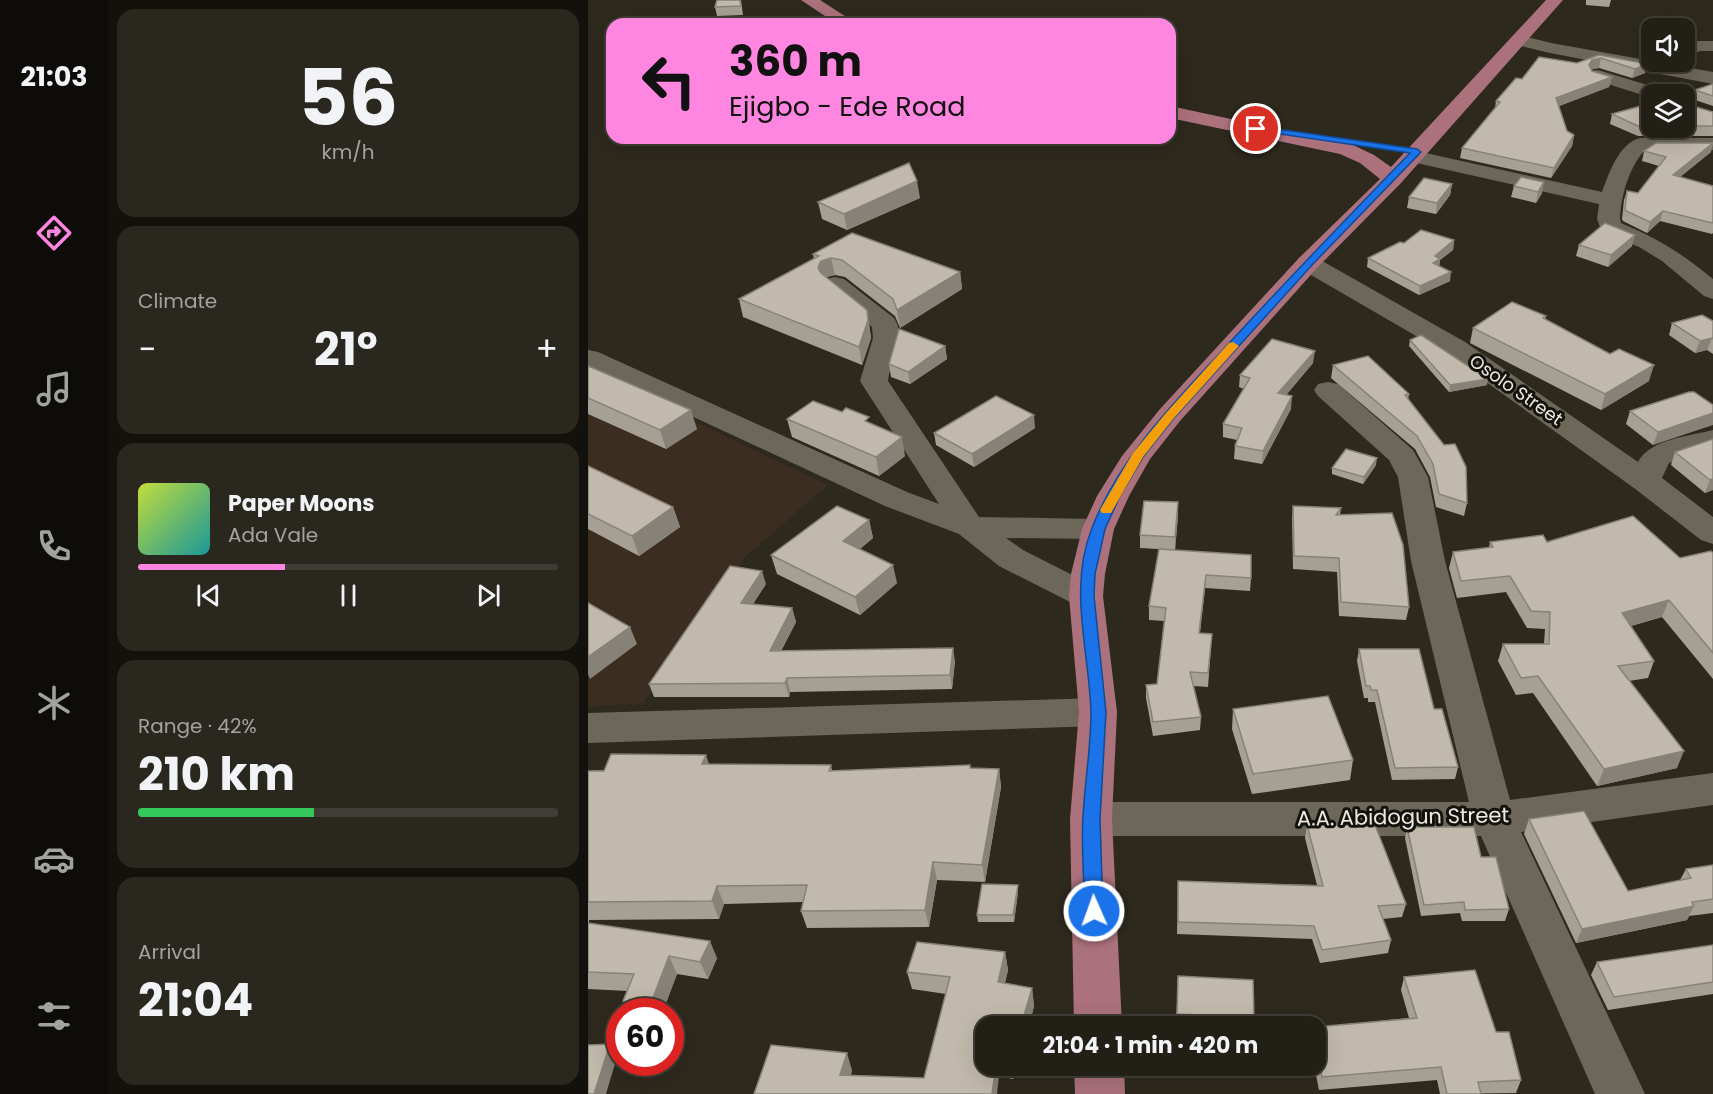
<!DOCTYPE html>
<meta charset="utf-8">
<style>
body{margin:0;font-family:Poppins,sans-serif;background:#2a271f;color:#f1f3f6;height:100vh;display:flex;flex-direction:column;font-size:22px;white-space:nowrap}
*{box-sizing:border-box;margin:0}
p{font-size:20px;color:#a2a2a1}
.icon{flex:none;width:33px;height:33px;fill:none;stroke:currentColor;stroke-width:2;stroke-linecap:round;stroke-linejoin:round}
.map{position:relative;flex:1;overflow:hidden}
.details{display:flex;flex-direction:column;gap:9px;padding:9px;background:#13110c;width:480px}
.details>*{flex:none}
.banner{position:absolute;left:18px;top:18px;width:570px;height:126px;border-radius:18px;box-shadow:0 6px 24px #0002,0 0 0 2px #3f3d35;background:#fe85e0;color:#111;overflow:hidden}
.buttons{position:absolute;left:1053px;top:18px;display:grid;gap:12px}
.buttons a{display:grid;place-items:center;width:54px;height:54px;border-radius:12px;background:#221f16;box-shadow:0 6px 24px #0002,0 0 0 2px #3f3d35;font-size:30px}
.speed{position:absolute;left:18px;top:998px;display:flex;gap:12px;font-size:30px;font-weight:700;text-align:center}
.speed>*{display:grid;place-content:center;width:78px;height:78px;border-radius:50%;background:#221f16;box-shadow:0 6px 24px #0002,0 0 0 2px #3f3d35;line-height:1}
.speed .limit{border:9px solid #d22;background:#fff;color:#111}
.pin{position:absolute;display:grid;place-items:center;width:51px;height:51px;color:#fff;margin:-26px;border:3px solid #fff;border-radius:50%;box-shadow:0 2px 6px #0007}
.me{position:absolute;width:66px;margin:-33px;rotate:358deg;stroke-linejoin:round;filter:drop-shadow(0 0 4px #0008)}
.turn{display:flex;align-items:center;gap:21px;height:126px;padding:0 24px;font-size:27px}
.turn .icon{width:78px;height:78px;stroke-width:2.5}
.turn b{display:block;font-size:42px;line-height:51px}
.big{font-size:45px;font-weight:700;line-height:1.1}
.details .tile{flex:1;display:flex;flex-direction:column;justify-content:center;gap:9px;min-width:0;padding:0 21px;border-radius:18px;background:#2a271f}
.details .dial{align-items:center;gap:0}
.dial b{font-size:78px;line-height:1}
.song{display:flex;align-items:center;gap:18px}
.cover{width:72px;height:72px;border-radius:9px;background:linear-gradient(135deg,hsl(70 70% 55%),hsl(180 70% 35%))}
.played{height:6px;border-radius:3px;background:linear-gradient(90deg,#fe85e0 35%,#3f3d35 35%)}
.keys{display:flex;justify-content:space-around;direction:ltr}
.heat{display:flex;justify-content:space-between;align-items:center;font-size:33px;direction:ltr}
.charge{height:9px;border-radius:4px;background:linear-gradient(90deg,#34c759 42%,#3f3d35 0)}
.trip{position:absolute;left:387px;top:1016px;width:351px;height:60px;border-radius:18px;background:#221f16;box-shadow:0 6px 24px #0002,0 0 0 2px #3f3d35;font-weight:700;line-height:60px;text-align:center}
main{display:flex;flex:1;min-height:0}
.menu{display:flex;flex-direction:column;width:108px;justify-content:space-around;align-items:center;background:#0e0c09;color:#a2a2a1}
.menu .icon{width:42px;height:42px}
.menu .on{color:#fe85e0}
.menu b{font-size:27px;color:#f1f3f6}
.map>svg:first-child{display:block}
</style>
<main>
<nav class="menu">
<b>21:03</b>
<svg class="icon on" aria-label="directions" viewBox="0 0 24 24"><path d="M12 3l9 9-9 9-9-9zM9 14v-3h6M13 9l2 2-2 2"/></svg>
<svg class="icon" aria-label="music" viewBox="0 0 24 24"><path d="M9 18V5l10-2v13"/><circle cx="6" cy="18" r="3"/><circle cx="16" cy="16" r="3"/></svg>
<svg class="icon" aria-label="phone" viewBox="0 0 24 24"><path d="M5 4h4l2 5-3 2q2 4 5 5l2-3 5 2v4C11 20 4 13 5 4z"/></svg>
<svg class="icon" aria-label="climate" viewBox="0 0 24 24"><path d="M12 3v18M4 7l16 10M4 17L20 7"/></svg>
<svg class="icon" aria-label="car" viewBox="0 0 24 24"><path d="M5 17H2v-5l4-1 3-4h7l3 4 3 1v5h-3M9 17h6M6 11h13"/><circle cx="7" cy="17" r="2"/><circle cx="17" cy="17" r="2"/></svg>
<svg class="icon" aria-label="filters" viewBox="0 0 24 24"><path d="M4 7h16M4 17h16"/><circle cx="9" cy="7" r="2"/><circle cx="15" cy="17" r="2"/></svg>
</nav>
<section class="details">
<div class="tile dial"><b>56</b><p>km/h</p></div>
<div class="tile"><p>Climate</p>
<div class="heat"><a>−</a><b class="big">21°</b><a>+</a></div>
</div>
<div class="tile">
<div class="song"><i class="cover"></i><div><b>Paper Moons</b><p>Ada Vale</p></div></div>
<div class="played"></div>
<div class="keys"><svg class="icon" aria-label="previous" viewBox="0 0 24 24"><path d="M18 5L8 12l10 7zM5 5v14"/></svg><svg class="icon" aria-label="pause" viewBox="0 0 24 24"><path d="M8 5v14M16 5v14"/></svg><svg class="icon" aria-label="next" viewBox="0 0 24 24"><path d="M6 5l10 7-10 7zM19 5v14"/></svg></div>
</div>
<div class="tile"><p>Range · 42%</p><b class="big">210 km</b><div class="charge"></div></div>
<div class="tile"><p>Arrival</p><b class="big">21:04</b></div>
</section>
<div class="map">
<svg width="1125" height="1094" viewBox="0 0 1125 1094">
<rect width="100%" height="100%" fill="#2e291d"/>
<polygon fill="#3b2e20" points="0,371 240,485 158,556 55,703 0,707"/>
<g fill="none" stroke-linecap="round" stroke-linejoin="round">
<g fill="#6d675a" fill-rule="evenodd">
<polygon points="931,35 963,43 1125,72 1125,84 962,53 925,44 922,40 925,36"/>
<polygon points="1109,41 1125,41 1125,51 1112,51 1096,58 1096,46"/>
<polygon points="1010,70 1076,90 1078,94 1064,94 1064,98 1004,79 1001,75 1004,71"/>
<path d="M 1052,138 L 1125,138 L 1125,150 L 1057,150 C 1041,167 1033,196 1032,219 L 1033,223 C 1071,239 1093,253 1125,279 L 1125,299 L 1116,296 L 1074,261 L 1051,247 L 1014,232 L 1009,219 L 1011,204 L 824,162 L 817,160 L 814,156 L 817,152 L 824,150 L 1014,192 C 1021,173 1031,143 1052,138 Z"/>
<path d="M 720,256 L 729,258 L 877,342 L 1050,462 C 1062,439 1102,436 1125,430 L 1125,448 L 1081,463 L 1074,478 L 1125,517 L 1125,544 L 1113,540 L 1046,488 L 859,354 L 711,268 L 708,263 L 711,258 Z"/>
<path d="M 247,277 L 256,279 L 306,318 C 319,337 302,361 300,381 L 391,517 L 510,519 L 521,522 L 526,529 L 521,536 L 510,539 L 418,538 L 435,550 L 510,588 L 515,596 L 510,604 L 498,608 L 486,604 L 411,566 L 371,534 L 297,506 L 0,368 L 0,350 L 10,352 L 319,492 L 351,504 L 272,381 L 285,338 L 284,327 L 238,289 L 235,284 L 238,279 Z"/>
<polygon points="740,382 750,384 825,450 840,477 857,561 922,800 1125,773 1125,805 933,832 1057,1094 1007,1094 893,836 503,836 488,831 482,819 488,807 503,802 881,802 823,561 810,477 801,460 730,396 726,390 730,384"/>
<polygon points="510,698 523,702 529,712 523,722 510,726 0,743 0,713"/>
</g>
<g fill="#ab717c" fill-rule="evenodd">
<polygon points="213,0 232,0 269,24 249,24"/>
<polygon points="958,0 975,0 813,183 729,268 592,421 562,459 541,496 526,529 517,574 515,596 529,712 524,819 534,1026 486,1026 482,819 491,712 481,596 483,574 494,529 509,496 534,456 572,409 711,258 792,179 772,163 752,154 582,118 582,106 765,145 786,155 803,167"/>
<polygon points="486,1065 536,1065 537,1094 487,1094"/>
</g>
</g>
<g fill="#a69f93">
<polygon points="129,0 153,0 155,15 129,16 127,7"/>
<polygon points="998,0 1023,0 1021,7 998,5"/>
<polygon points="1011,55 1060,64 1057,73 1044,78 1011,68 1004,69 1004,71 1024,77 1021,87 971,106 979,131 986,135 984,146 963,178 872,158 874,148 907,108 908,101 934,79 989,63"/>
<polygon points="1125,84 1125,106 1104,99 1107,90"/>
<polygon points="1096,94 1098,104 1125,112 1125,136 1050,136 1022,124 1024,114 1064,103 1064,128 1096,128"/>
<polygon points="1056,151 1123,152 1092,177 1125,186 1125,233 1124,234 1072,221 1059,233 1035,221 1034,219 1036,200 1039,191 1050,193 1071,166 1054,161"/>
<polygon points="933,177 954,193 948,203 923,197 926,186"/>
<polygon points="864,184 862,195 848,214 819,208 821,197"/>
<polygon points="332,198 259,230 234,219 230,202"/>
<polygon points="866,240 865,250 852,260 851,266 862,281 831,295 779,267 780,258 816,243"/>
<polygon points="991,245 1044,246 1020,267 988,256"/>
<polygon points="225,254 372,272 374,289 312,328 307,316 257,277 247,275 238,277 279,310 283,338 274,365 155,317 151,299 226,259"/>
<polygon points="958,316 957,320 1061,381 1013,410 882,343 885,328"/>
<polygon points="1125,321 1125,354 1119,350 1107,353 1081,335 1084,323"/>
<polygon points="822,340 899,385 861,392 821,346"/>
<polygon points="357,346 359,359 322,384 303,377 301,364"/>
<polygon points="725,363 698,395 703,409 674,464 646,459 647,446 649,440 635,437 635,424 656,389 651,387 652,375"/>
<polygon points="745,365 821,394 820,400 879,503 876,516 848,507 842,477 827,449 743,378"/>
<polygon points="0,366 109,429 78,449 0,414"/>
<polygon points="1101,392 1065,445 1038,424 1042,411"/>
<polygon points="199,419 283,423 317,456 291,476 204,437"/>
<polygon points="447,428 386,467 348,445 346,433"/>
<polygon points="1125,439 1125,490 1117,493 1083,465 1087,452"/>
<polygon points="788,465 775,484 744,474 744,468"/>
<polygon points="0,466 85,507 92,527 51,556 0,529"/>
<polygon points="705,506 753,508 752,515 821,607 818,620 751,616 749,572 705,569 704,519"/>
<polygon points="590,516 587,550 552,548 552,535"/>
<polygon points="281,520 285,538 272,549 309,583 272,615 189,574 183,555"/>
<polygon points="902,542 959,542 1092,558 1125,553 1125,679 1074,617 1043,626 1066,661 1060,678 1041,681 1089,768 1009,786 945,693 928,695 910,661 915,644 956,644 957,629 939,628 918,592 869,598 861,568 865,552 901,548"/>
<polygon points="571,549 663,578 662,591 617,588 612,633 624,634 620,687 605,686 613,717 612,730 565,736 558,698 558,685 569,684 576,621 561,620 561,606"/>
<polygon points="178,584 165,604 204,608 208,622 193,651 367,661 364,689 202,692 201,697 66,697 61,684"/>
<polygon points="771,649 846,709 870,767 867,779 804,780 787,702 780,702 780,698 776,698 769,661"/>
<polygon points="645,709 765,760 762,780 664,794 644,729"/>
<polygon points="121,764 243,765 244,771 383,768 411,769 413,787 397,882 349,880 341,927 219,928 213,911 215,902 136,904 131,919 1,920 1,923 129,958 120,979 89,974 75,1011 41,1011 35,1001 40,991 0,989 0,771"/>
<polygon points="941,819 1040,891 1092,880 1098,869 1125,865 1125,913 1101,916 1099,920 988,943 936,834"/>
<polygon points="719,825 818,904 814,917 795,919 803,940 800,953 732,963 724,939 589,934 590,881 729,885 717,838"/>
<polygon points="819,827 893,857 921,909 917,921 874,921 872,913 833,916 817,838"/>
<polygon points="430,892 426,922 390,922 389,915"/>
<polygon points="1125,945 1125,994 1020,1010 1003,975 1009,962"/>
<polygon points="417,952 420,970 417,983 444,988 446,1006 441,1026 398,1026 398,1065 429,1065 425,1079 411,1076 166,1094 264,1070 263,1075 336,1078 358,994 324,989 319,972"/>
<polygon points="590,976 666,1017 665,1026 588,1026"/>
<polygon points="816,977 908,1032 933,1080 928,1093 852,1094 849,1080 731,1090 726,1065 728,1065 728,1027 821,1018 813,990"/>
</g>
<g fill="#878278">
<polygon points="1013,58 1011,68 1002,70 1001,65 1004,60"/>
<polygon points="1060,64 1057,73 1044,78 1047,69"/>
<polygon points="1024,77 1021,87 966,108 968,98"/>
<polygon points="986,135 984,146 963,178 966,168"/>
<polygon points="1125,143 1123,152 1082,185 1085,175"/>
<polygon points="329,181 332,198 259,230 256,214"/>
<polygon points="956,182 954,193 948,203 950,192"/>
<polygon points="864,184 862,195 848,214 849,203"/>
<polygon points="1075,211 1072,221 1059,233 1062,222"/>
<polygon points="1047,235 1044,246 1020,267 1023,255"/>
<polygon points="866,240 865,250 852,260 851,268 845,263 847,256"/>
<polygon points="243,258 247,275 236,278 230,268 233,261"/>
<polygon points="372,272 374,289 312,328 309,310"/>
<polygon points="863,272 862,281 831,295 832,286"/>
<polygon points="279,310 283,338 274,365 271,347"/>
<polygon points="1124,338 1119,350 1107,353 1112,341"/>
<polygon points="357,346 359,359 322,384 320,372"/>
<polygon points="727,351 725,363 689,406 690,393"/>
<polygon points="1066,365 1061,381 1013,410 1017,394"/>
<polygon points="900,379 899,385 861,392 862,385"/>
<polygon points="704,396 703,409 674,464 675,451"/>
<polygon points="103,410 109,429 78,449 72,430"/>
<polygon points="1125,413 1125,425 1065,445 1070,432"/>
<polygon points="446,415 447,428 386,467 384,454"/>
<polygon points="314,437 317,456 291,476 288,457"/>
<polygon points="789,458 788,465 775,484 776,477"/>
<polygon points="1125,479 1125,490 1117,493 1122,480"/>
<polygon points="590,502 590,516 587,550 587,537"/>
<polygon points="85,507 92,527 51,556 44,536"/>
<polygon points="281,520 285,538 259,559 255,541"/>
<polygon points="305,565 309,583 272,615 267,597"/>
<polygon points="174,571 178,584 157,616 153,603"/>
<polygon points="618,575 617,588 610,646 611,633"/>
<polygon points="1081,600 1074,617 1028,630 1034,613"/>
<polygon points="204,608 208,622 186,665 182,651"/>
<polygon points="42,627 49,644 2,679 0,674 0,657"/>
<polygon points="365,648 367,661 364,689 362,675"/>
<polygon points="199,678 202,692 201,697 197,683"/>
<polygon points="1096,751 1089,768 1009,786 1016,769"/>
<polygon points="118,755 124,773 114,764"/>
<polygon points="411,769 413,787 397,882 394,865"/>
<polygon points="345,862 349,880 341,927 337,910"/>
<polygon points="430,885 430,892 426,922 425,915"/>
<polygon points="129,886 136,904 131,919 124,901"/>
<polygon points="1106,906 1099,920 988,943 994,929"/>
<polygon points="122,941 129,958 120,979 112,962"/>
<polygon points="417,952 420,970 413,1000 410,982"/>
<polygon points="81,956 89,974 75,1011 68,1011 63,1003"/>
<polygon points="444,988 446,1006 441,1026 433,1026"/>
<polygon points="22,1044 29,1057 18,1094 6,1094"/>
<polygon points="259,1053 264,1070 258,1092 252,1075"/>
<polygon points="408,1065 409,1065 411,1076 409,1094 404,1094"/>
<polygon points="423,1065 429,1065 425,1079"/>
</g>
<g fill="#c1b9ab" stroke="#878278" stroke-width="1.5">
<polygon points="129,0 152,0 153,6 127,7"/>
<polygon points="1011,55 1060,64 1047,69 1013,58 1004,60 1001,65 1004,71 1024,77 968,98 979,131 986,135 966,168 874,148 912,102 908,101 928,78 934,79 951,57 989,63"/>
<polygon points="1125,84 1125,96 1107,90"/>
<polygon points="1096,93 1098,104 1125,112 1125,126 1096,126 1096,94 1090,94"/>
<polygon points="1064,103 1064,126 1052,127 1024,114"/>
<polygon points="1068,143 1125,143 1085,175 1125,186 1125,223 1075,211 1062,222 1038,211 1037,209 1039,191 1050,193 1078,157 1056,151"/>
<polygon points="321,163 329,181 256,214 230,202"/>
<polygon points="933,177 956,182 950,192 926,186"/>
<polygon points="836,178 864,184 849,203 821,197"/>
<polygon points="1017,223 1047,235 1023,255 991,245"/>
<polygon points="833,230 866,240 847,256 852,259 845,263 863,272 832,286 780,258 812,242 816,243"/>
<polygon points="264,233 372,272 309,310 305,299 254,260 243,258 233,261 230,268 233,273 279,310 280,320 271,347 151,299 231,256 225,254"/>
<polygon points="924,302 958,316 955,318 1022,354 1031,349 1066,365 1017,394 885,328"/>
<polygon points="1114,315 1125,321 1125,339 1124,338 1112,341 1084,323"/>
<polygon points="311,329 357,346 320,372 301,364"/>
<polygon points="833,335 900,379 862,385 822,340"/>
<polygon points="684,339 727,351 690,393 704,396 675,451 647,446 654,428 635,424 662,378 652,375"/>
<polygon points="780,356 821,394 817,395 856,445 867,444 878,467 879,503 851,494 845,464 829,436 745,365"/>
<polygon points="0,366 103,410 72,430 0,398"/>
<polygon points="1101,392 1106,392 1125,405 1125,413 1070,432 1042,411"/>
<polygon points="408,396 446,415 384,454 346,433"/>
<polygon points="225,401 254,412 258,408 281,417 277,421 314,437 288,457 199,419"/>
<polygon points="1125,439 1125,479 1122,480 1087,452"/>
<polygon points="758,449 789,458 776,477 744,468"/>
<polygon points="0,466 85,507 44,536 0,514"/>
<polygon points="556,501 590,502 587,537 552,535"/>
<polygon points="249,506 281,520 255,541 305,565 267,597 183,555"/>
<polygon points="705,506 753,508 748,515 804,513 815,545 821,607 753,602 751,558 706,556"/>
<polygon points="1045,516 1092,558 1123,551 1125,553 1125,653 1081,600 1034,613 1066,661 1030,666 1096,751 1016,769 950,676 933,678 915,644 961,644 962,612 943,611 922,576 873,581 865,552 905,547 902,542 955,535 959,542"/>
<polygon points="571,549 663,555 663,578 618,575 611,633 624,634 620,673 602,672 613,717 565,722 558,685 569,684 578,608 561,606"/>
<polygon points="142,566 174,571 153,603 204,608 182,651 365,648 362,675 199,678 197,683 61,684"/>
<polygon points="0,603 42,627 0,657"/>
<polygon points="771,649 831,649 846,709 854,709 870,767 807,768 789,690 783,690 782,686 778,686"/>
<polygon points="740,696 765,760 665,774 645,709"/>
<polygon points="23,754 118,755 114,764 243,765 241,771 382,765 382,768 411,769 394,865 345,862 337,910 213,911 219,885 129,886 124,901 0,902 0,771 16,771"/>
<polygon points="996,811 1040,891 1103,878 1098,869 1125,865 1125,899 1104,902 1106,906 994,929 941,819"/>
<polygon points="719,825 787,825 818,904 790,906 803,940 734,950 726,926 590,922 590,881 735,886"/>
<polygon points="819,827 886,827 893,857 908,857 921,909 877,910 876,902 836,905"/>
<polygon points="394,884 430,885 425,915 389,915"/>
<polygon points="0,923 122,941 112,962 81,956 63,1003 35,1001 46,974 0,972"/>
<polygon points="329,942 417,952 410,982 444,988 433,1026 398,1026 398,1065 408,1065 404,1094 166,1094 183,1045 259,1053 252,1075 336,1078 362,977 319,972"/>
<polygon points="1125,945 1125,982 1026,997 1009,962"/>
<polygon points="887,970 908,1032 921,1032 933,1080 890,1082 893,1094 859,1094 853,1067 734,1077 728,1047 728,1027 829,1018 816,977"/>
<polygon points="590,976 665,980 666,1017 589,1014"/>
<polygon points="22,1044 6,1094 0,1094 0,1045"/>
</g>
<path fill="#1a73e8" stroke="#114b97" stroke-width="1.5" d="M 668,126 L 829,149 L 833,152 L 724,265 L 586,418 L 555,457 L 532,496 L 517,529 L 507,574 L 506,596 L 518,712 L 512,819 L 515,911 L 513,917 L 506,919 L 500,917 L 497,911 C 496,879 493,847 495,816 C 497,781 503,746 503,712 C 501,650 480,588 504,528 C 531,458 585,404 635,350 C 696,283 759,218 822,153 L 665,130 L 665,127 Z"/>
<polygon fill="#f59e0b" points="645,342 651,346 649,348 586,418 555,457 523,513 514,513 512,510 545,453 578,413 641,343"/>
<g text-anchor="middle" stroke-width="6" stroke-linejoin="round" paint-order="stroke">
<g font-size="18" fill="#ede9e2" stroke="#14120d">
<text transform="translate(928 390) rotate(35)" y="6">Osolo Street</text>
</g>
<g font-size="21" fill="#ede9e2" stroke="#14120d">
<text transform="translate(815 817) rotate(-1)" y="7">A.A. Abidogun Street</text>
</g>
</g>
</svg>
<div class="buttons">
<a><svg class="icon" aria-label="sound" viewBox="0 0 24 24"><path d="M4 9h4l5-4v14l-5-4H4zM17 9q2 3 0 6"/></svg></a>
<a><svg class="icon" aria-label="layers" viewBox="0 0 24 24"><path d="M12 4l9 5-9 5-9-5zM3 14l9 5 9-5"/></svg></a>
</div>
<div class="speed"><div class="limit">60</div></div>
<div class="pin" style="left:668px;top:129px;background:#d93025"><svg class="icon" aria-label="arrive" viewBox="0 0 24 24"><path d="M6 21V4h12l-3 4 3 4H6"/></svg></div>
<svg class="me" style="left:506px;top:911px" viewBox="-20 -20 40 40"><circle r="17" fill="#1a73e8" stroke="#fff" stroke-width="3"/><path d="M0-11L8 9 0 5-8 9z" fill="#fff"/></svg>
<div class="trip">21:04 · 1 min · 420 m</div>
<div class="banner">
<div class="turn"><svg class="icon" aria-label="left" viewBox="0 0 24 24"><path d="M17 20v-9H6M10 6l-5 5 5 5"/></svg><div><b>360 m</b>Ejigbo - Ede Road</div></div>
</div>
</div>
</main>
